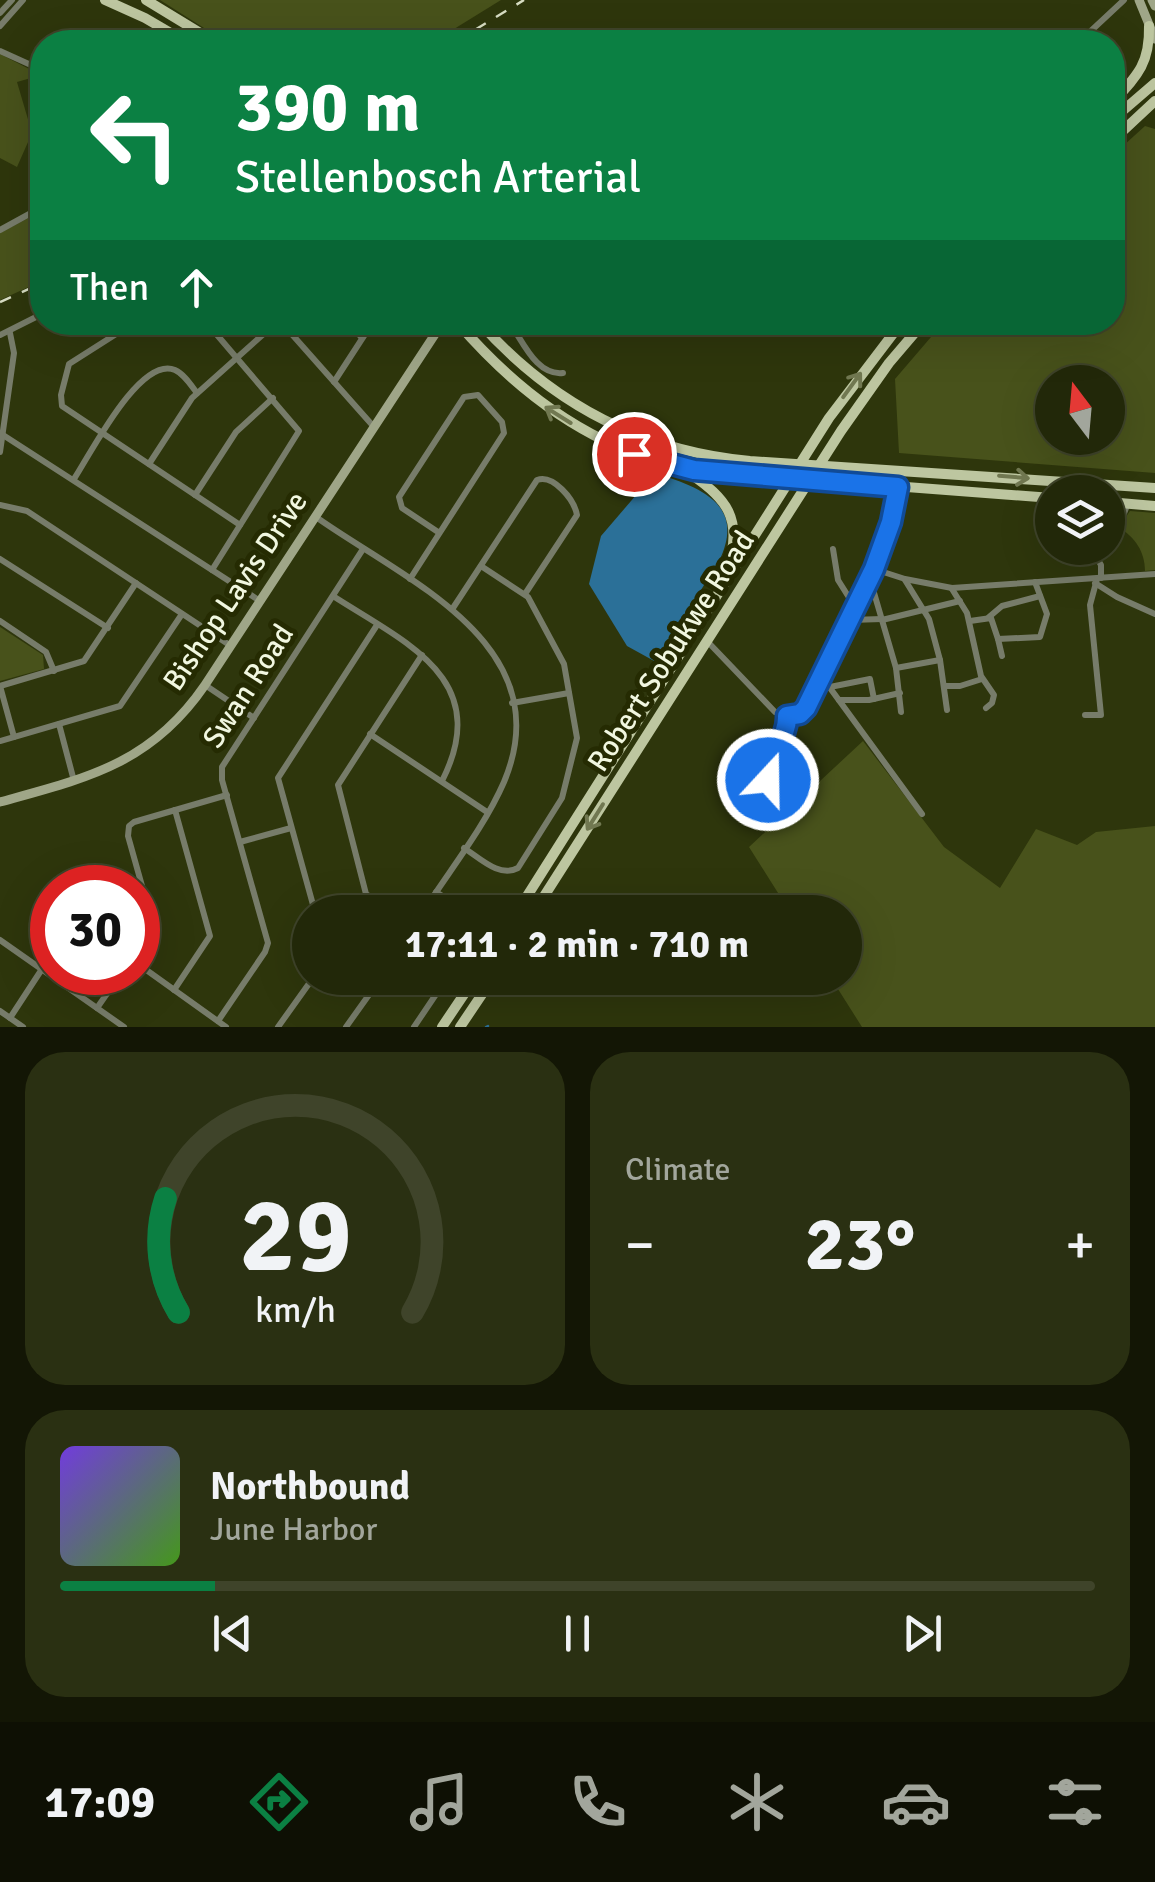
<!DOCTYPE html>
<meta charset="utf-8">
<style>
body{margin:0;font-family:Signika,sans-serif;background:#2a3012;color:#f1f3f6;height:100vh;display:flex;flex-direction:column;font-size:38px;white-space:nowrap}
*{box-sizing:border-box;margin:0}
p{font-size:32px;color:#a2a69c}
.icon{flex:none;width:55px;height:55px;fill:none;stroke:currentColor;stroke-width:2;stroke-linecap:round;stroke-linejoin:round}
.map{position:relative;height:1027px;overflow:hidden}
.side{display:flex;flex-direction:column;gap:25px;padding:25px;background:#131605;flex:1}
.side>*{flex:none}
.guide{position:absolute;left:30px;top:30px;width:1095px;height:305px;border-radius:40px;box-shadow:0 10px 40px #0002,0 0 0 2px #3f442a;background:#0b8043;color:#fff;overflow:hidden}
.needle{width:65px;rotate:344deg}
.tools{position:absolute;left:1035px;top:365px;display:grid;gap:20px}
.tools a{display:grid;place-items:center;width:90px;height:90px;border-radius:50%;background:#222809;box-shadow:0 10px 40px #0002,0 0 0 2px #3f442a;font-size:50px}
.speed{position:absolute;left:30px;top:865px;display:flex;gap:20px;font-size:50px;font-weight:700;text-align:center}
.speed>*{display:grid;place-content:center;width:130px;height:130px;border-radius:50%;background:#222809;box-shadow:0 10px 40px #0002,0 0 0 2px #3f442a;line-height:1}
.speed .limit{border:15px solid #d22;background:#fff;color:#111}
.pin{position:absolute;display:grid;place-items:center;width:85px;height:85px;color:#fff;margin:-42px;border:5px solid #fff;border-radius:50%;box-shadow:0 2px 10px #0007}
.me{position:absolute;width:110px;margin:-55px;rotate:21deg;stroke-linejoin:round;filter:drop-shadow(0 0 8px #0008)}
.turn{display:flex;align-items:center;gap:35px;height:210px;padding:0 40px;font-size:45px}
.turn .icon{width:130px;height:130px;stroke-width:2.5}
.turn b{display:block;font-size:70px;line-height:85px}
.then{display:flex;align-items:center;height:95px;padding:0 40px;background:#0003;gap:20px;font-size:38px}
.big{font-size:75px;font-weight:700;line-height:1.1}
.side .card{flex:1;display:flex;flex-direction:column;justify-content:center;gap:15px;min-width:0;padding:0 35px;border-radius:40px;background:#2a3012}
.side .dial{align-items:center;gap:0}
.dial svg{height:260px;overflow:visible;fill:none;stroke:#3f442a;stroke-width:7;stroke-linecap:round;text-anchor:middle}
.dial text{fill:#f1f3f6;stroke:none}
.song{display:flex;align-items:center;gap:30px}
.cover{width:120px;height:120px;border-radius:15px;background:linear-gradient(135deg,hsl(260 70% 55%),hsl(100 70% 35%))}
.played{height:10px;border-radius:5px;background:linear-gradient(90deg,#0b8043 15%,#3f442a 15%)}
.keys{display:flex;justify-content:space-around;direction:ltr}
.heat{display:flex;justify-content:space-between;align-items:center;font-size:55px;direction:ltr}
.side .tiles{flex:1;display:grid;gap:25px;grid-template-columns:1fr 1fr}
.card:last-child{grid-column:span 2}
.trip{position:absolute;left:292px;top:895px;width:570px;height:100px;border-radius:50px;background:#222809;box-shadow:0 10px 40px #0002,0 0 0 2px #3f442a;font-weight:700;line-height:100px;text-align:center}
.tab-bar{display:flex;height:160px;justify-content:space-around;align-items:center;background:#0e1004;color:#a2a69c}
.tab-bar .icon{width:70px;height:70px}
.tab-bar .selected{color:#0b8043}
.tab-bar b{font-size:45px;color:#f1f3f6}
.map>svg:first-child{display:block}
</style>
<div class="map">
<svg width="1155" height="1027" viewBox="0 0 1155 1027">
<rect width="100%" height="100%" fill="#2e360c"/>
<g fill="#48521b" fill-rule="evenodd">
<polygon points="160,0 501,0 433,42 226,42"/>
<polygon points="0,54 33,71 31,78 17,82 32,133 17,167 0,158"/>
<path d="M 1145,126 L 1155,129 L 1155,473 L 899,453 L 895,379 L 943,323 L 1112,322 L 1113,155 ZM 1052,382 L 1108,382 L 1108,438 L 1052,438 Z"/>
<polygon points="42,211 42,281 0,300 0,233"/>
<path d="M 1130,511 L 1155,513 L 1155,570 L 1145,571 C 1145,551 1135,538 1119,527 Z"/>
<polygon points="0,627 43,655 44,669 0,681"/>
<polygon points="863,741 944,847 1000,888 1036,829 1077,845 1096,832 1155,826 1155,1027 862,1027 831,978 845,978 845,912 790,912 749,847"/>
</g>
<path fill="#2b7098" d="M 655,473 C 699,487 747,504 719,561 L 656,662 L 627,646 L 589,584 L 601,536 Z"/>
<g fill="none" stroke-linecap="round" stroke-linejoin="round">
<polyline stroke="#2b7098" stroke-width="2.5" points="486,1027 488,1026"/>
<g stroke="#777c6a" stroke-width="6">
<polyline points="0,13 12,0"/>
<polyline points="0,26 23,0"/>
<polyline points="1079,42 1124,0"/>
<polyline points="0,51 42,70"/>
<polyline points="1112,56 1113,56"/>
<polyline points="0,230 42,207"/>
<polyline points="135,322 69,364 61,395 62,406 240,525"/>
<polyline points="206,322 299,431 212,570"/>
<polyline points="281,322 374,427"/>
<polyline points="348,322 362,338"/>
<path d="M 509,322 C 523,341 536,376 563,373"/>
<polyline points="0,335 42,314"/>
<polyline points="334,382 373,322"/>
<polyline points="3,435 260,601"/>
<polyline points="0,452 14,353 10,333"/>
<polyline points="149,464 192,398 277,322"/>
<path d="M 74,479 C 90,455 140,355 175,370 C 184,374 191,385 197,393"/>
<polyline points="195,495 236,432 273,398"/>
<polyline points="0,505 27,511 231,646"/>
<path d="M 316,517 C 403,579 562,644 504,782 C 484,828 449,871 423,912"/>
<polyline points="1108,534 1121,521 1128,503"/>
<polyline points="1091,548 1101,565 1101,578"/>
<polyline points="833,549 838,580 855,607"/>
<polyline points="0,559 108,628"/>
<polyline points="874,569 905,579 952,588 1155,574"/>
<polyline points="410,579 504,433 502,422 478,395 464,397 399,497 402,508 438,532"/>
<polyline points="870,579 896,668 901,712"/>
<polyline points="905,580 929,619 940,660 947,710"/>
<polyline points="1095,583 1117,597 1155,614"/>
<polyline points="952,589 967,613 981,676 994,695 992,703 986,708"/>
<path d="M 333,596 C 406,643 494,679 442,781"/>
<path d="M 453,608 L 537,480 C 553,474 574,499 577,515 L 525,594"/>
<polyline points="989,617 1002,606 1040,596"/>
<polyline points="850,620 882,619"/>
<polyline points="882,620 960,601"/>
<polyline points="0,621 46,652 54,671"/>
<polyline points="970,621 991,618 998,639 1040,637 1047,614 1035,582"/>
<polyline points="998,639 1002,656"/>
<path d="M 707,641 L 775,712 L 787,717 L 800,714 C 822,691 835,653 847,625 C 867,580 892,536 898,487"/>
<polyline points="896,668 940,660"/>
<polyline points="822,677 922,814"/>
<polyline points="205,685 254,718"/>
<polyline points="0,686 84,661 136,583"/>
<polyline points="0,686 14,737"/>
<polyline points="944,686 960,686 982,679"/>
<polyline points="830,687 870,679 874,699"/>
<polyline points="839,700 869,700 900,693"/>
<polyline points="512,703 569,693"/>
<polyline points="1085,715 1101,715 1090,605 1097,579"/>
<polyline points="59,724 74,781"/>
<polyline points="370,734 487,812"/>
<polyline points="0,741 120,706 182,614"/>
<path d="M 773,786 C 756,763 788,741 787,717"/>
<polyline points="240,842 291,828"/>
<path d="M 464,848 C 480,858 499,878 518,868 L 562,798 L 577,738 L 564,664 L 528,597 L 481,566"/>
<polyline points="436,892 468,912"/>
<polyline points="315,912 278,778 377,625"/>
<polyline points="358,912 369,898"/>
<polyline points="391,912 366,894 338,785 422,655"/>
<polyline points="0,940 124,1027"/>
<polyline points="138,950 153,925 128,836 129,826 134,822 227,795"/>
<polyline points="138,964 226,1027"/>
<polyline points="174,990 210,936 175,810"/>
<polyline points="97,1008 122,972"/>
<polyline points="0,1011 23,1027"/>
<polyline points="10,1018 42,969"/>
<polyline points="218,1021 265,952 268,943 222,780 222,767 363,549"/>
<polyline points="278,1027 313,978"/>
<polyline points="346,1027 381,978"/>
<polyline points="414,1027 447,978"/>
</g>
<g stroke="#9fa688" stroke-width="9">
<polyline points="1139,0 1155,39"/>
<polyline points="1152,0 1155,6"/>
<path d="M 0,802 C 87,778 151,764 205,685 L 443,322"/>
</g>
<g stroke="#bdc6a0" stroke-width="10">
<polyline points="105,0 145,18 186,42"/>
<polyline points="146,0 215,42"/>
<path d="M 1112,103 C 1137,76 1150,64 1149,26"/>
<polyline points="1112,120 1155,83"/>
<polyline points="1112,141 1155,101"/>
<path d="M 457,322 C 524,400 606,459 710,472 L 1052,498"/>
<path d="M 479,322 C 552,404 641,451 750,461 L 1155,488"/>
<path d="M 684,470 C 728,497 744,520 727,570"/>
<polyline points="1108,502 1155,506"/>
<polyline points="517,912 829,418 902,322"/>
<polyline points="534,912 841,431 889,363 924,322"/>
<polyline points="442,1027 475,978"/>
<polyline points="460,1027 493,978"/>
</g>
<g stroke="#d7ddc3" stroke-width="2.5" stroke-dasharray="12 12" stroke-linecap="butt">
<polyline points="455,42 524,0"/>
<polyline points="0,302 42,283"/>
</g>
</g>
<defs><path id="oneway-shaft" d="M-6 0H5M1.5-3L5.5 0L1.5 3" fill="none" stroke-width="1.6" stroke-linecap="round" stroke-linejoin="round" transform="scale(2.5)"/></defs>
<g stroke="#717851">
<use href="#oneway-shaft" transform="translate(852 385) rotate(-54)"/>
<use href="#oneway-shaft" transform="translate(558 415) rotate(-148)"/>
<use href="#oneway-shaft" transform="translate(1014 477) rotate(5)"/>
<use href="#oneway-shaft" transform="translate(595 817) rotate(122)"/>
</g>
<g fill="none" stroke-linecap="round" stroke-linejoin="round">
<g stroke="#114b97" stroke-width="25">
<path id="route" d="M 634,454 L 694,470 L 898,487 L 891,522 L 874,569 L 806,708 L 800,714 L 787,716 C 788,741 765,755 768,780"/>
</g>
<use href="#route" stroke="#1a73e8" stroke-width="18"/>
</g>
<g text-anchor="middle" stroke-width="10" stroke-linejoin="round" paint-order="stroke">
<g font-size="30" fill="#f1f7e0" stroke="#252b02">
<text transform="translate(235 591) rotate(-56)" y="10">Bishop Lavis Drive</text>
<text transform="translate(671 651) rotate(-57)" y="10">Robert Sobukwe Road</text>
<text transform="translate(248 686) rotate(-57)" y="10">Swan Road</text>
</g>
</g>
</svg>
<div class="tools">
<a><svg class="needle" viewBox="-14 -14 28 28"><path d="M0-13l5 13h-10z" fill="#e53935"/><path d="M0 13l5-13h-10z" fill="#a2a69c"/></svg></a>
<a><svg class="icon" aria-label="layers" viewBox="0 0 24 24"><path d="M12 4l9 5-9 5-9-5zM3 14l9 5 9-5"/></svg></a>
</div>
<div class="speed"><div class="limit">30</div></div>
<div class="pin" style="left:634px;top:454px;background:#d93025"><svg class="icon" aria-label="arrive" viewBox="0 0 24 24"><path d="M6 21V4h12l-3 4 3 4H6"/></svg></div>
<svg class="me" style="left:768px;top:780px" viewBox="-20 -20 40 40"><circle r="17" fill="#1a73e8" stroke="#fff" stroke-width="3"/><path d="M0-11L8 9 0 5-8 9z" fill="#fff"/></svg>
<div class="trip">17:11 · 2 min · 710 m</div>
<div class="guide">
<div class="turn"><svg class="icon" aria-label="left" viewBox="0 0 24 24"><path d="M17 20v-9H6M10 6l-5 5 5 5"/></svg><div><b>390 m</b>Stellenbosch Arterial</div></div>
<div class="then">Then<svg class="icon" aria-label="ahead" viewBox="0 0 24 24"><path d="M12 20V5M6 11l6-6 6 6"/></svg></div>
</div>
</div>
<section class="side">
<div class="tiles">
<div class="card dial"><svg viewBox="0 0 100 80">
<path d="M14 69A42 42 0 1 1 86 69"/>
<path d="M14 69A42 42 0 0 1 10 34" stroke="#0b8043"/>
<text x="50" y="56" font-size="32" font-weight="700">29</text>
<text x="50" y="72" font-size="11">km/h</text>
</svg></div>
<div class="card"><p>Climate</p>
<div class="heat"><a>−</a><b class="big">23°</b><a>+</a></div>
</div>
<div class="card">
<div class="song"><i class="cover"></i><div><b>Northbound</b><p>June Harbor</p></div></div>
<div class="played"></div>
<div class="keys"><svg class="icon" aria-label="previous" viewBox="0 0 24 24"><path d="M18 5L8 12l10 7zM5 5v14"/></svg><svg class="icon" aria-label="pause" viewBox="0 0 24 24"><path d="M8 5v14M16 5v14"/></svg><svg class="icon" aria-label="next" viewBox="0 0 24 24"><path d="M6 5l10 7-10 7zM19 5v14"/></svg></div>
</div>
</div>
</section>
<nav class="tab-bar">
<b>17:09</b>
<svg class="icon selected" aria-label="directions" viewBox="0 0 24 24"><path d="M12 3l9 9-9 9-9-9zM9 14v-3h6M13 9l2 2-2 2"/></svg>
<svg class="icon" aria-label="music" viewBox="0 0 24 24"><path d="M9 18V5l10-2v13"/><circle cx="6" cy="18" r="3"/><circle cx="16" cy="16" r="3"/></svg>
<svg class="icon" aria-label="phone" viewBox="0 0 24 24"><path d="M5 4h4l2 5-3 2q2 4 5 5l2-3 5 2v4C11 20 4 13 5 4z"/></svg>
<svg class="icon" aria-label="climate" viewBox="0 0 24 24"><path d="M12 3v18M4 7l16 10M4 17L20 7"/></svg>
<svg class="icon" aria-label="car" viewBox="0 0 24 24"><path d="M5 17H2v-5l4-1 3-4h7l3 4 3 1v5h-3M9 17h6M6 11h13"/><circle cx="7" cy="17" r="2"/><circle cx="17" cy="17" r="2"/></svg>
<svg class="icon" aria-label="filters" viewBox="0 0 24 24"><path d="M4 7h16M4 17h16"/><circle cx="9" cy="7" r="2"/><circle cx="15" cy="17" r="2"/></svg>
</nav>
